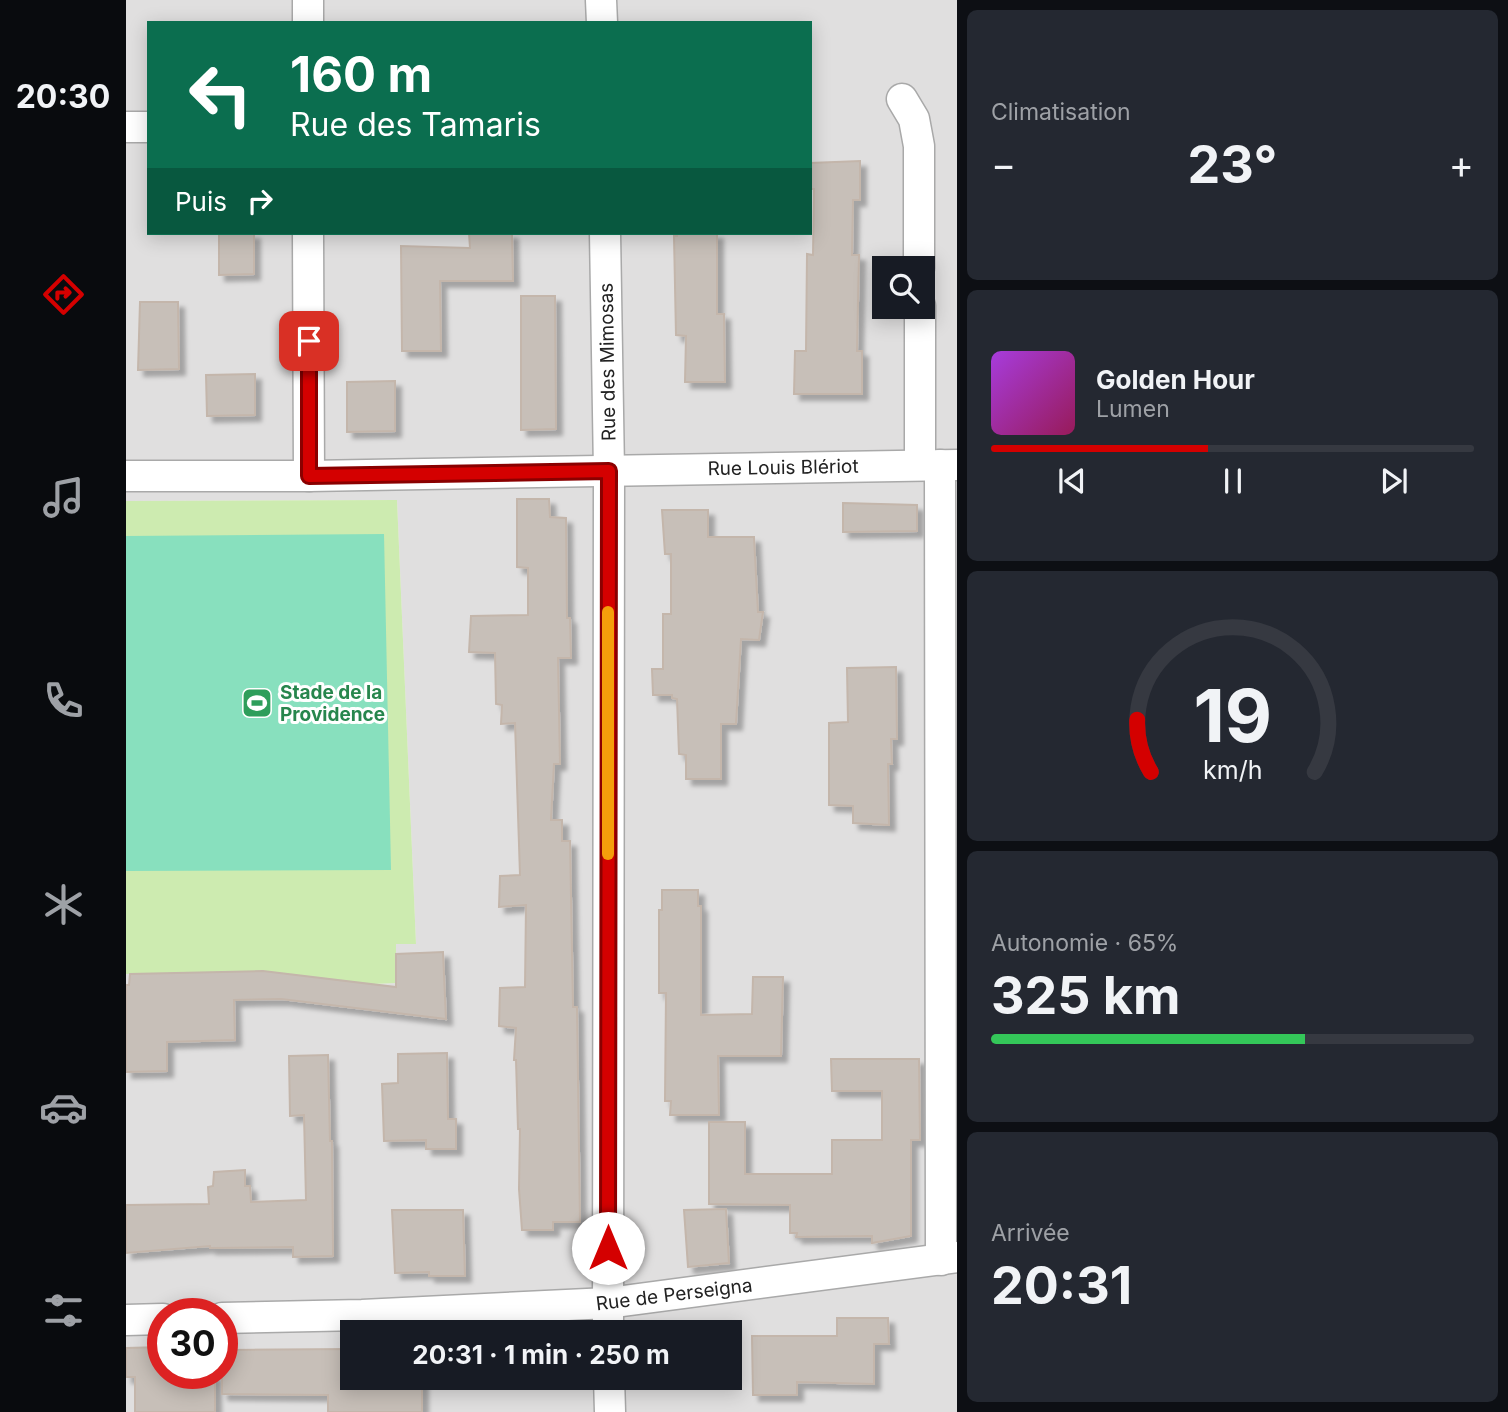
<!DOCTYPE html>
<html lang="fr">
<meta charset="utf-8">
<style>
body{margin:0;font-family:Inter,sans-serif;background:#242831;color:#f1f3f6;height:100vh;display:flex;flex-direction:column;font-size:26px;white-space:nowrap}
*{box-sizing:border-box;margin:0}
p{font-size:23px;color:#9ea1a6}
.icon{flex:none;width:38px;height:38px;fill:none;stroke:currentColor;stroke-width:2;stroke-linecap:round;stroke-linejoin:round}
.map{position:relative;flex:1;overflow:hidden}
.drawer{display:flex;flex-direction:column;gap:10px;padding:10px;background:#0d0f14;width:551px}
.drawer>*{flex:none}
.hud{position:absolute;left:21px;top:21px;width:665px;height:214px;border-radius:0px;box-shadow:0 4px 18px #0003;background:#0b6e4f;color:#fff;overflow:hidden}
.fabs{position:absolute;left:746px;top:256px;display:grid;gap:14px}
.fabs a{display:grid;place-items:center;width:63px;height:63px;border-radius:0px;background:#171b24;box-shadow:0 4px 18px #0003;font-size:35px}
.speed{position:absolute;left:21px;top:1298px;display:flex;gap:14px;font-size:35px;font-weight:700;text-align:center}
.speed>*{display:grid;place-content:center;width:91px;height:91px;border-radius:50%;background:#171b24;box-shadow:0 4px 18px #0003;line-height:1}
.speed .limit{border:10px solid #d22;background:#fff;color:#111}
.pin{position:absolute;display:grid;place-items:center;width:60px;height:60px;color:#fff;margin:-30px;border-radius:14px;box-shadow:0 4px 10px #0006}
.me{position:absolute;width:77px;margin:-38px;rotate:0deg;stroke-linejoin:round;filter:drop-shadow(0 0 5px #0008)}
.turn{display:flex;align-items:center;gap:24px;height:147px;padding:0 28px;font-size:32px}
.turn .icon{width:91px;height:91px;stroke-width:2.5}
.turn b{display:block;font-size:49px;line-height:60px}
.then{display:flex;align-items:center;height:66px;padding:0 28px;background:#0003;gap:14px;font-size:26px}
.big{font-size:52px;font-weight:700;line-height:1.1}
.drawer .tile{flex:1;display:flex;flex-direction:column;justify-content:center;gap:10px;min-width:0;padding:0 24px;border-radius:10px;background:#242831}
.drawer .dial{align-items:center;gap:0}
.dial svg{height:182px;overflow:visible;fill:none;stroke:#363941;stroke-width:7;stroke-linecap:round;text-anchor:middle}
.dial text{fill:#f1f3f6;stroke:none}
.song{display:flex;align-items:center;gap:21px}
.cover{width:84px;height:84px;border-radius:10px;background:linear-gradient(135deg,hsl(280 70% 55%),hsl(330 70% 35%))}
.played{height:7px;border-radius:4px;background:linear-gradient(90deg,#d40000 45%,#363941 45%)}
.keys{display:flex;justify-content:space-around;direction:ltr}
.heat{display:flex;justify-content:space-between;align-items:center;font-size:38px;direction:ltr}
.charge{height:10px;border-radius:5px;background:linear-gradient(90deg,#34c759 65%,#363941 0)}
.trip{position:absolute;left:214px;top:1320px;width:402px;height:70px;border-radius:0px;background:#171b24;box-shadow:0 4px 18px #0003;font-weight:700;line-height:70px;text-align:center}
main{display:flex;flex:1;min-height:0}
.dock{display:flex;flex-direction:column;width:126px;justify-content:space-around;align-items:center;background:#090b0e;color:#9ea1a6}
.dock .icon{width:49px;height:49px}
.dock .active{color:#d40000}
.dock b{font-size:32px;color:#f1f3f6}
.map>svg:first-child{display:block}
</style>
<main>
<nav class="dock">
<b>20:30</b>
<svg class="icon active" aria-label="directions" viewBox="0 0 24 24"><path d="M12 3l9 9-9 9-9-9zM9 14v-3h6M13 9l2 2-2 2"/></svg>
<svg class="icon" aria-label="music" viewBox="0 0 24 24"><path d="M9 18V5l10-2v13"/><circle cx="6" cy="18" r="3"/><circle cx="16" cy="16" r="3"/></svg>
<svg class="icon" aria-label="phone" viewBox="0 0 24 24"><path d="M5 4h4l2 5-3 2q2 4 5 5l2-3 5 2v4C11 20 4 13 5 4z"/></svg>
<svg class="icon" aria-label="climate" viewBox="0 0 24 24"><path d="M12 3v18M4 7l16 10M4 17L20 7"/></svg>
<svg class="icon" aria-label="car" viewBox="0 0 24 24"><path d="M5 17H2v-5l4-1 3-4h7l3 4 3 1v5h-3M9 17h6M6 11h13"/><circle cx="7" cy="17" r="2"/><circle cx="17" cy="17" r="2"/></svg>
<svg class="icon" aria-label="filters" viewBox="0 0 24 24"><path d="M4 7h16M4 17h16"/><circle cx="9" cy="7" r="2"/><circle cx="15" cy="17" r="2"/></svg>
</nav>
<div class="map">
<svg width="831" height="1412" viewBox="0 0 831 1412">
<defs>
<filter id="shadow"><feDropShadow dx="6" dy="6" stdDeviation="2" flood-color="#0004"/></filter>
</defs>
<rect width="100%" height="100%" fill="#f2efe9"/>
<path fill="#e0dfdf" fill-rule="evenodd" d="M 0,0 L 831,0 L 831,1412 L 0,1412 L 0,974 L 137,971 L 247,984 L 270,983 L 270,944 L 290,944 L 271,500 L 0,501 ZM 23,23 L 684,23 L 684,233 L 23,233 ZM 758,268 L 796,268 L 796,306 L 758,306 ZM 37,1314 L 96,1314 L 96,1374 L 37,1374 ZM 226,1332 L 604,1332 L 604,1377 L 226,1377 Z"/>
<polygon fill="#cdebb0" points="271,500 290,944 270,944 270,983 247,984 137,971 0,974 0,501"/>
<polygon fill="#88e0be" points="258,534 265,870 0,871 0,536"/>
<g fill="#c7bfb8" stroke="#c4b6ab" stroke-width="2" filter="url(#shadow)">
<polygon points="734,161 734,200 727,200 726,255 733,255 731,351 736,351 736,394 668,394 669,351 680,351 681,254 687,255 688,189 684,189 684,163"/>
<polygon points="93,233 128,233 128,274 93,275"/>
<polygon points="343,233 386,233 387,281 314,281 315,351 276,351 275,246 344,248"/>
<polygon points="551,233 591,233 591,314 598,314 599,382 559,382 560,336 550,335 548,236 551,236"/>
<polygon points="395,296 429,296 430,429 395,430"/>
<polygon points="14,302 52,302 53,369 12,370"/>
<polygon points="129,374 129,415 81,416 80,375"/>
<polygon points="269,381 269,431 221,432 221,382"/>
<polygon points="391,499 423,499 424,517 440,518 441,618 444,618 445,658 432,658 434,764 428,764 425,820 436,820 436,841 444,841 447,1007 451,1007 454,1222 427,1222 427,1230 396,1230 393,1189 394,1129 392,1129 390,1060 388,1060 390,1028 373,1026 374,988 399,987 400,905 373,907 374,876 394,875 389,723 375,724 376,705 370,704 369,653 343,652 345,616 402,615 402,568 391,567"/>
<polygon points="717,503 791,505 791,531 717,532"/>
<polygon points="536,510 582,510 582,537 628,537 632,612 637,612 633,640 615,639 610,724 595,724 595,779 560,779 560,755 553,754 551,699 546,698 546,695 527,695 526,669 537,669 537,614 545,614 545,554 539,554"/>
<polygon points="770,667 771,739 765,739 766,764 762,764 763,825 727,823 727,806 703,805 703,723 722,722 721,668"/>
<polygon points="536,890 572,890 572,906 575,906 575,1015 626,1014 627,977 657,977 655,1056 592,1056 593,1115 544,1115 545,1101 539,1101 540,993 533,993 533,910 536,910"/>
<polygon points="317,952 320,1019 155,999 108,1000 109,1040 41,1042 41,1071 0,1072 0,985 3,985 4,974 137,971 270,987 270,954"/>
<polygon points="321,1053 322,1119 330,1119 330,1149 300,1149 300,1140 258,1141 256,1084 272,1083 272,1054"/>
<polygon points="202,1055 204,1141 206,1141 207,1256 167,1257 167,1247 84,1248 84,1246 0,1253 0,1205 83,1204 82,1187 87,1186 88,1172 119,1170 119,1186 124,1186 125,1202 180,1200 178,1115 164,1116 163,1056"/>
<polygon points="705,1059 793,1059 794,1140 785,1140 785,1236 746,1243 746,1236 670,1237 671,1233 664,1233 664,1205 583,1204 583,1122 619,1122 619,1174 706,1174 706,1140 756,1140 756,1091 706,1091"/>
<polygon points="600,1209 603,1263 562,1267 558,1210"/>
<polygon points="266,1210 337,1210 339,1276 303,1276 303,1272 269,1273"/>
<polygon points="711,1318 762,1318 763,1344 748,1344 748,1384 671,1382 671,1395 627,1395 626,1336 711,1336"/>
<polygon points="37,1347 37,1374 89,1374 89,1412 9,1412 9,1377 0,1377 0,1348"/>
<polygon points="226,1349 226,1377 296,1377 296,1412 202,1412 202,1395 96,1394 96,1350"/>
</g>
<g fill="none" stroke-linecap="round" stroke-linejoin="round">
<g stroke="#a9a9a9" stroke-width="33">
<g id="minor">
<polyline points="475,0 476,23"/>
<polyline points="182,23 182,0"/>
<polyline points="776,99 788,119 793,146 793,268"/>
<polyline points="0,127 23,127"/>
<polyline points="182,233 183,476"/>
<polyline points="479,233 483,471 482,1332"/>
<polyline points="794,306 794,464"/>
<polyline points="814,465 815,1260"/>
<polyline points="0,476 183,476 831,465"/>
<polyline points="96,1318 236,1315 482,1303 831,1257"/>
<polyline points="0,1320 37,1319"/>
<polyline points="483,1377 484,1412"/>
</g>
</g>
<use href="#minor" stroke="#fff" stroke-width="30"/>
</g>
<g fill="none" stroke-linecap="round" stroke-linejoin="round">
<g stroke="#8a0000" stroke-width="18">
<polyline id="route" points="183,341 183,476 483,471 482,1248"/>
</g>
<use href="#route" stroke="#d40000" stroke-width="12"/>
<polyline stroke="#f59e0b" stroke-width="12" points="482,854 482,612"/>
</g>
<defs>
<g id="stadium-square" transform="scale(1.575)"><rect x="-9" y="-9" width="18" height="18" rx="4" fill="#2e9e5b" stroke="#fff"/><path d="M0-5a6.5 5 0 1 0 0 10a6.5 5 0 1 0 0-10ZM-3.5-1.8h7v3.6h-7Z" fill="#fff"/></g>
</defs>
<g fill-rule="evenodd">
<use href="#stadium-square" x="131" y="703"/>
</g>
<g text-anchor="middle" stroke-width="6" stroke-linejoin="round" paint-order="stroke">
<g font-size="19" fill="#222" stroke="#fff">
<text transform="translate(481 362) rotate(-91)" y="7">Rue des Mimosas</text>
<text transform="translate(657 467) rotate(-1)" y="7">Rue Louis Blériot</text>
<text transform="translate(548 1294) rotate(-7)" y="7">Rue de Perseigna</text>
</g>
<g font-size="19" font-weight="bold" fill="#27864d" stroke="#fff" text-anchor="start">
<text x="154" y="699">Stade de la<tspan x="154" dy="22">Providence</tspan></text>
</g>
</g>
</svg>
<div class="fabs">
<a><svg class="icon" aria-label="search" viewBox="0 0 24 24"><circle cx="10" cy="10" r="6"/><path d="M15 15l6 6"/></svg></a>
</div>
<div class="speed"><div class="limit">30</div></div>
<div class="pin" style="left:183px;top:341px;background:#d93025"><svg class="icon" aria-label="arrive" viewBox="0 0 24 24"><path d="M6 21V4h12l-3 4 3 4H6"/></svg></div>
<svg class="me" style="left:482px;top:1248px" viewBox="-20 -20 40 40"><circle r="19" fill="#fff"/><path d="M0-13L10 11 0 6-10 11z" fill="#d40000"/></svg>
<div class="trip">20:31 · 1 min · 250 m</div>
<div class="hud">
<div class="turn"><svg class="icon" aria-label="left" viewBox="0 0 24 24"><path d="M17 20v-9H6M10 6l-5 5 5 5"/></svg><div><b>160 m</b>Rue des Tamaris</div></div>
<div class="then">Puis<svg class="icon" aria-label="right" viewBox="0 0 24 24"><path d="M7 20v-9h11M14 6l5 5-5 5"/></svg></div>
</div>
</div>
<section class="drawer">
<div class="tile"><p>Climatisation</p>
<div class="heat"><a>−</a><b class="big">23°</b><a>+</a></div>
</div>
<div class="tile">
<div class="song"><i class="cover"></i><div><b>Golden Hour</b><p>Lumen</p></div></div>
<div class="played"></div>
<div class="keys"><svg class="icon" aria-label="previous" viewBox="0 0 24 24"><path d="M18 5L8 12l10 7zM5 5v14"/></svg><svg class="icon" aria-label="pause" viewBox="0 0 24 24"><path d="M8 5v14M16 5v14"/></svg><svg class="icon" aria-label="next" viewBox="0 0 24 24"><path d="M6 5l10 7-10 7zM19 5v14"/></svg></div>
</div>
<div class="tile dial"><svg viewBox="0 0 100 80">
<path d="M14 69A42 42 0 1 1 86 69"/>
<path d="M14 69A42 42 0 0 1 8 46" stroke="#d40000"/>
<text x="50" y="56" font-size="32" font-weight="700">19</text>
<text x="50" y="72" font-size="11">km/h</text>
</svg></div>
<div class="tile"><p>Autonomie · 65%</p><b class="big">325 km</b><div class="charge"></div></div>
<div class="tile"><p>Arrivée</p><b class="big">20:31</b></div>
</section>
</main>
